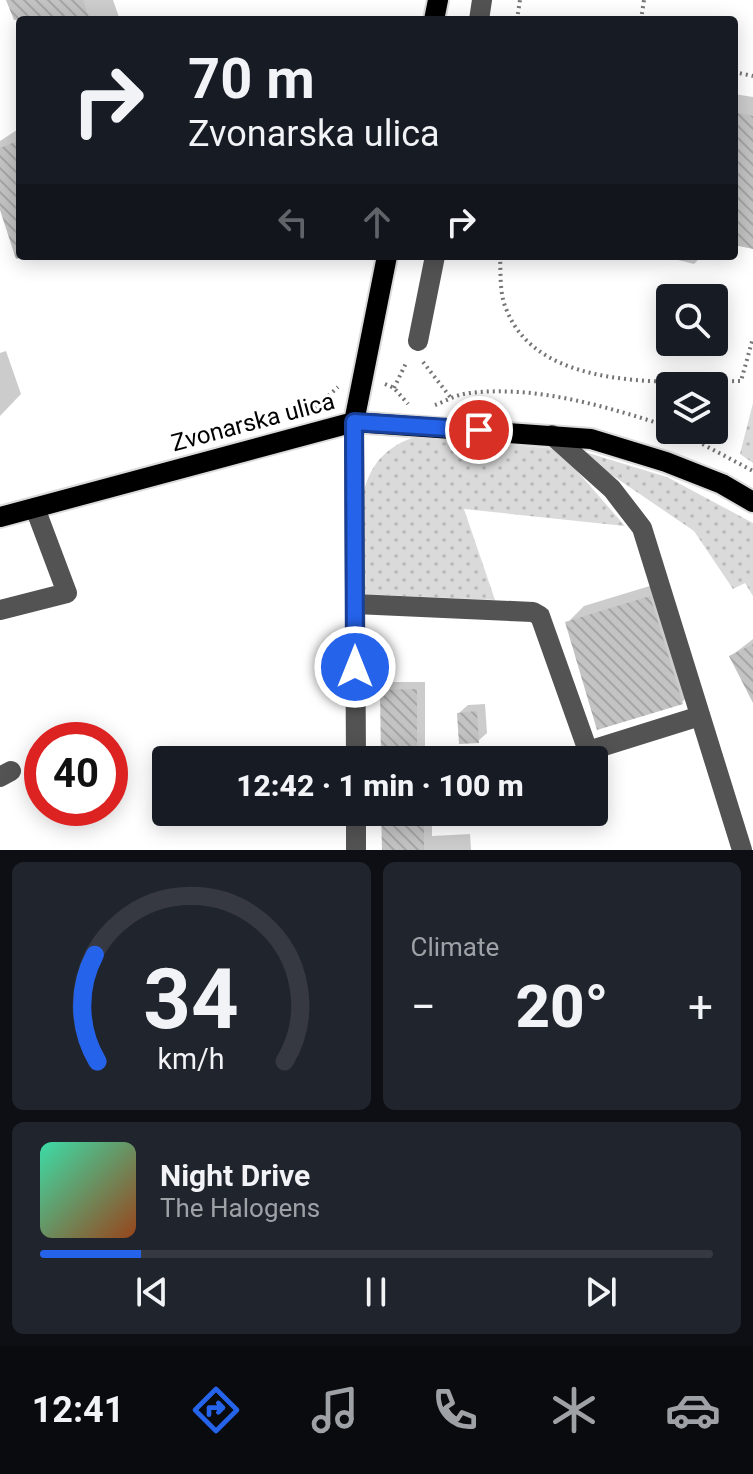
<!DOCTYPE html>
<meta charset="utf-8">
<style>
body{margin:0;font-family:Roboto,sans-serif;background:#20242c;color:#f1f3f6;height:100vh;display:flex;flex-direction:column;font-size:30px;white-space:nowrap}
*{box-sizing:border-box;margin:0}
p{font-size:26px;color:#9ea1a6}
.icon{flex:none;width:44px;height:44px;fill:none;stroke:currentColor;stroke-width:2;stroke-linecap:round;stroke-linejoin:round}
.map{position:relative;height:850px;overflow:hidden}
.details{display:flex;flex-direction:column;gap:12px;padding:12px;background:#0d0f14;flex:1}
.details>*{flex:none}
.guide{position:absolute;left:16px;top:16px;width:722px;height:244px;border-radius:8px;box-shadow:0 4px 20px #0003;background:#171b24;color:#f1f3f6;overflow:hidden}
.buttons{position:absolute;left:656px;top:284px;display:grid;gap:16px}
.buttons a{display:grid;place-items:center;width:72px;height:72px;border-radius:8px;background:#171b24;box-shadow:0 4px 20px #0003;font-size:40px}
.speed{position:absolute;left:24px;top:722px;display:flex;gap:16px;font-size:40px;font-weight:700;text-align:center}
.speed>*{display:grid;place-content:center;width:104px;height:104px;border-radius:50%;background:#171b24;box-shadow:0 4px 20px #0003;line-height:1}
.speed .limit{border:12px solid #d22;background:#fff;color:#111}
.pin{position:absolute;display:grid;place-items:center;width:68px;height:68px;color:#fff;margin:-34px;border:4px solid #fff;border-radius:50%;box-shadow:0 2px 8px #0007}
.me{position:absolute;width:88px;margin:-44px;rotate:0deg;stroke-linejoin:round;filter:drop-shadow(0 0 6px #0008)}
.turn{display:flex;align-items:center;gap:28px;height:168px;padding:0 40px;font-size:36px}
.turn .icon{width:104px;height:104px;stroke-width:2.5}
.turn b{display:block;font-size:56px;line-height:68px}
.lanes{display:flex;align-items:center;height:76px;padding:0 40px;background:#0003;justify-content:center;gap:40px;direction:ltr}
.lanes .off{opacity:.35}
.big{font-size:60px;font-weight:800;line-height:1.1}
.details .widget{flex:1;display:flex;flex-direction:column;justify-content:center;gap:12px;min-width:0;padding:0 28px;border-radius:12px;background:#20242c}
.details .dial{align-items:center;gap:0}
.dial svg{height:208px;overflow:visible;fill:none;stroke:#363941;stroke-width:7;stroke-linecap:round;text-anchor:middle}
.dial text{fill:#f1f3f6;stroke:none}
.song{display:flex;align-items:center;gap:24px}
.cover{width:96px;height:96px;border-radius:12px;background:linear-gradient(135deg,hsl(160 70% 55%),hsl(20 70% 35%))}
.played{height:8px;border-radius:4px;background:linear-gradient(90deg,#2563eb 15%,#363941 15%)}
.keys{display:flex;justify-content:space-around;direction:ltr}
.heat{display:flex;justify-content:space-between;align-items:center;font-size:44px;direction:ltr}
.details .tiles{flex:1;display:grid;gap:12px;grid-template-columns:1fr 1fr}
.widget:last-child{grid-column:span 2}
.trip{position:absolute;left:152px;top:746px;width:456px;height:80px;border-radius:8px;background:#171b24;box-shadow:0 4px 20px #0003;font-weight:800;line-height:80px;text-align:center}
.dock{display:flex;height:128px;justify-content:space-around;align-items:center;background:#090b0e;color:#9ea1a6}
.dock .icon{width:56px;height:56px}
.dock .current{color:#2563eb}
.dock b{font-size:36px;color:#f1f3f6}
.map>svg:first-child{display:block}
</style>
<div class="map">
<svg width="753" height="850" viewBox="0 0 753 850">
<defs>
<pattern id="green-dots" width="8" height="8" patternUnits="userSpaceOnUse" patternTransform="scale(2)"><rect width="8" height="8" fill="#dadada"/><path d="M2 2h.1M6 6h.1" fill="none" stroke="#b9b9b9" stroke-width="1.8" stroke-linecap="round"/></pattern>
<pattern id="building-back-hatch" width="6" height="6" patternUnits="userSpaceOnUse" patternTransform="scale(2)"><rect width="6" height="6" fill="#c3c3c3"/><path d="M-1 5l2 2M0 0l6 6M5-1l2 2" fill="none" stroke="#a6a6a6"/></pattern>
</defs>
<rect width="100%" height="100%" fill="#fff"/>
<g fill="url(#green-dots)">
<polygon points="753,403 753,463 740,454"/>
<path d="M 415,437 L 558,449 L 625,526 L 464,509 L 495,600 L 360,594 C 361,535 345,459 415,437 Z"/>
<polygon points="585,452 667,477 753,523 753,596 745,583 733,589 694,531 603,469"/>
</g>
<g fill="#0003">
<polygon points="8,0 113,0 120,20 20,20 20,29"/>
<polygon points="734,94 753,97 753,247 734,243"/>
<polygon points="20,128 20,217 0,204 0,141"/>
<polygon points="662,256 702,256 694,264"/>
<polygon points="6,351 21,394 0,416 0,353"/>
<polygon points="666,581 699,686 682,702 567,623 584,606"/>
<polygon points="753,639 753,699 731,656"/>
<polygon points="391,682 425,682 425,760 383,760 382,691"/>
<polygon points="485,704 487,733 478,741 459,713 468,705"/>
<polygon points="384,812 432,812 432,836 470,834 471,850 384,850"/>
</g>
<g fill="url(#building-back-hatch)">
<polygon points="6,0 83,0 90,20 14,20"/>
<polygon points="734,112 753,116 753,249 734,245"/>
<polygon points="20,140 20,258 16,259 0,210 0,148"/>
<polygon points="650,596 683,704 597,730 565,622"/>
<polygon points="753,644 753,703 729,656"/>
<polygon points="417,689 417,760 381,760 380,690"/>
<polygon points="477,711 479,743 459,744 457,713"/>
<polygon points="381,812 424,812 424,850 382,850"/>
</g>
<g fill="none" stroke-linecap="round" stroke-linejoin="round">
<g stroke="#dbdbdb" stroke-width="24">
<g id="major">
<polyline points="434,20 438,0"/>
<polyline points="354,422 387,256"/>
<polyline points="0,517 354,422 591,439 666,462 722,484 753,502"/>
</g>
</g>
<g stroke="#757575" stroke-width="4" stroke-dasharray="2 4" stroke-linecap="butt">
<polyline points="517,20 520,0"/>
<polyline points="641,20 644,0"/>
<polyline points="734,72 753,76"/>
<path d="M 500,256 C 501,274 499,294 507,311 C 540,392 669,382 741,381 L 753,338"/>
<polyline points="423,362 451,398"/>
<polyline points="385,384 394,388 408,404"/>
<polyline points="394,388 407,361"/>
<path d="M 435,405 C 446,401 457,394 470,393 C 536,385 608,407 670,427"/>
<polyline points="315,408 338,387"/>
<polyline points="676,430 753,471"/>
</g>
<g stroke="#535353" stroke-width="20">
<polyline points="479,20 482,0"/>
<polyline points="418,341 435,256"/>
<polyline points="354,422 356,760"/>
<polyline points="552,435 612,489 642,528 742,850"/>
<polyline points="355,604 533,612 540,616 588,751 700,716"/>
<polyline points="0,610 67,593 35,508"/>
<polyline points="0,777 11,771"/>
<polyline points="356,812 356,850"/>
</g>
<use href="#major" stroke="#000" stroke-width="20"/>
</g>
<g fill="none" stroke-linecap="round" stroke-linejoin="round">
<g stroke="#184099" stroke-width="20">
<polyline id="route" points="355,667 354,422 479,430"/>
</g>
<use href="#route" stroke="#2563eb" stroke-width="14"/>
</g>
<g text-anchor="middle" stroke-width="6" stroke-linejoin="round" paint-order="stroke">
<g font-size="24" fill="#000" stroke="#fff">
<text transform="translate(253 422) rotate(-15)" y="8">Zvonarska ulica</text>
</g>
</g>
</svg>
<div class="buttons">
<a><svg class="icon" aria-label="search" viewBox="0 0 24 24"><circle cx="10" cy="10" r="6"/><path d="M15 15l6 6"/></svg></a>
<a><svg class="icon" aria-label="layers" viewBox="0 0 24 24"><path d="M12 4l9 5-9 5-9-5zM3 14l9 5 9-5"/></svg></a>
</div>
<div class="speed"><div class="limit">40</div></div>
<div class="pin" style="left:479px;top:430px;background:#d93025"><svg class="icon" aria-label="arrive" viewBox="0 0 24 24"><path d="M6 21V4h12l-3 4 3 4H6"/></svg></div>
<svg class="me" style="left:355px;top:667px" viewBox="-20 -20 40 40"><circle r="17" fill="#2563eb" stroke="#fff" stroke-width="3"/><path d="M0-11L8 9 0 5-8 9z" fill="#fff"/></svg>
<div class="trip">12:42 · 1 min · 100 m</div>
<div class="guide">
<div class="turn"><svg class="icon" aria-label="right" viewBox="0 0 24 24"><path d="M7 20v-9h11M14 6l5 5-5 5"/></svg><div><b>70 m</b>Zvonarska ulica</div></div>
<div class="lanes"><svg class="icon off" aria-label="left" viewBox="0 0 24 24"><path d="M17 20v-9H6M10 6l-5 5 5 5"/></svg><svg class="icon off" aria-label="ahead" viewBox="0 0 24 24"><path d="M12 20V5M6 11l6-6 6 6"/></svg><svg class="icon" aria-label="right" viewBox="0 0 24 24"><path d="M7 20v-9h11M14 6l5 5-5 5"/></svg></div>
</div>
</div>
<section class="details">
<div class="tiles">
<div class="widget dial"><svg viewBox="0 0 100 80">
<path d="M14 69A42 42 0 1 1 86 69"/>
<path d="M14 69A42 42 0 0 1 13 28" stroke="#2563eb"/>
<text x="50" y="56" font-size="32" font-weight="700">34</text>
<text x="50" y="72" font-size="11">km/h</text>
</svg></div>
<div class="widget"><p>Climate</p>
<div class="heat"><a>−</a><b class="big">20°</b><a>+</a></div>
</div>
<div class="widget">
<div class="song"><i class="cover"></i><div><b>Night Drive</b><p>The Halogens</p></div></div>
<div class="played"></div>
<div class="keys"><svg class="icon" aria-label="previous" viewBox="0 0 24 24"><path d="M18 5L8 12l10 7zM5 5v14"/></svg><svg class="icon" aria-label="pause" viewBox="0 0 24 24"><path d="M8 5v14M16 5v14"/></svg><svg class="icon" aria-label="next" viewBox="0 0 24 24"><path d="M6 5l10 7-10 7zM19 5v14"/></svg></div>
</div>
</div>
</section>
<nav class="dock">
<b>12:41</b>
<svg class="icon current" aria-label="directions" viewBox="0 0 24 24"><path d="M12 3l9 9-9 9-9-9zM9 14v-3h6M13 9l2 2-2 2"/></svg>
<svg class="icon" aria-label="music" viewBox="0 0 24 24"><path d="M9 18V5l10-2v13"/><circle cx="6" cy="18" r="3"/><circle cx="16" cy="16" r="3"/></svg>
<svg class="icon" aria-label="phone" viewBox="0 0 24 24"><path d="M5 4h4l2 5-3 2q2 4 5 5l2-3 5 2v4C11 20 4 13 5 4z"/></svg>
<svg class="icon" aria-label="climate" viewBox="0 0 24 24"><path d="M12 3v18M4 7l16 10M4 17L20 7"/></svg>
<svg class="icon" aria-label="car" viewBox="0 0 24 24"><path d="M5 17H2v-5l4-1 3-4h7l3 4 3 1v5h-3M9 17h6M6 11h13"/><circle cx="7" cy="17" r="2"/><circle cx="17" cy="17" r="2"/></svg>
</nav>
